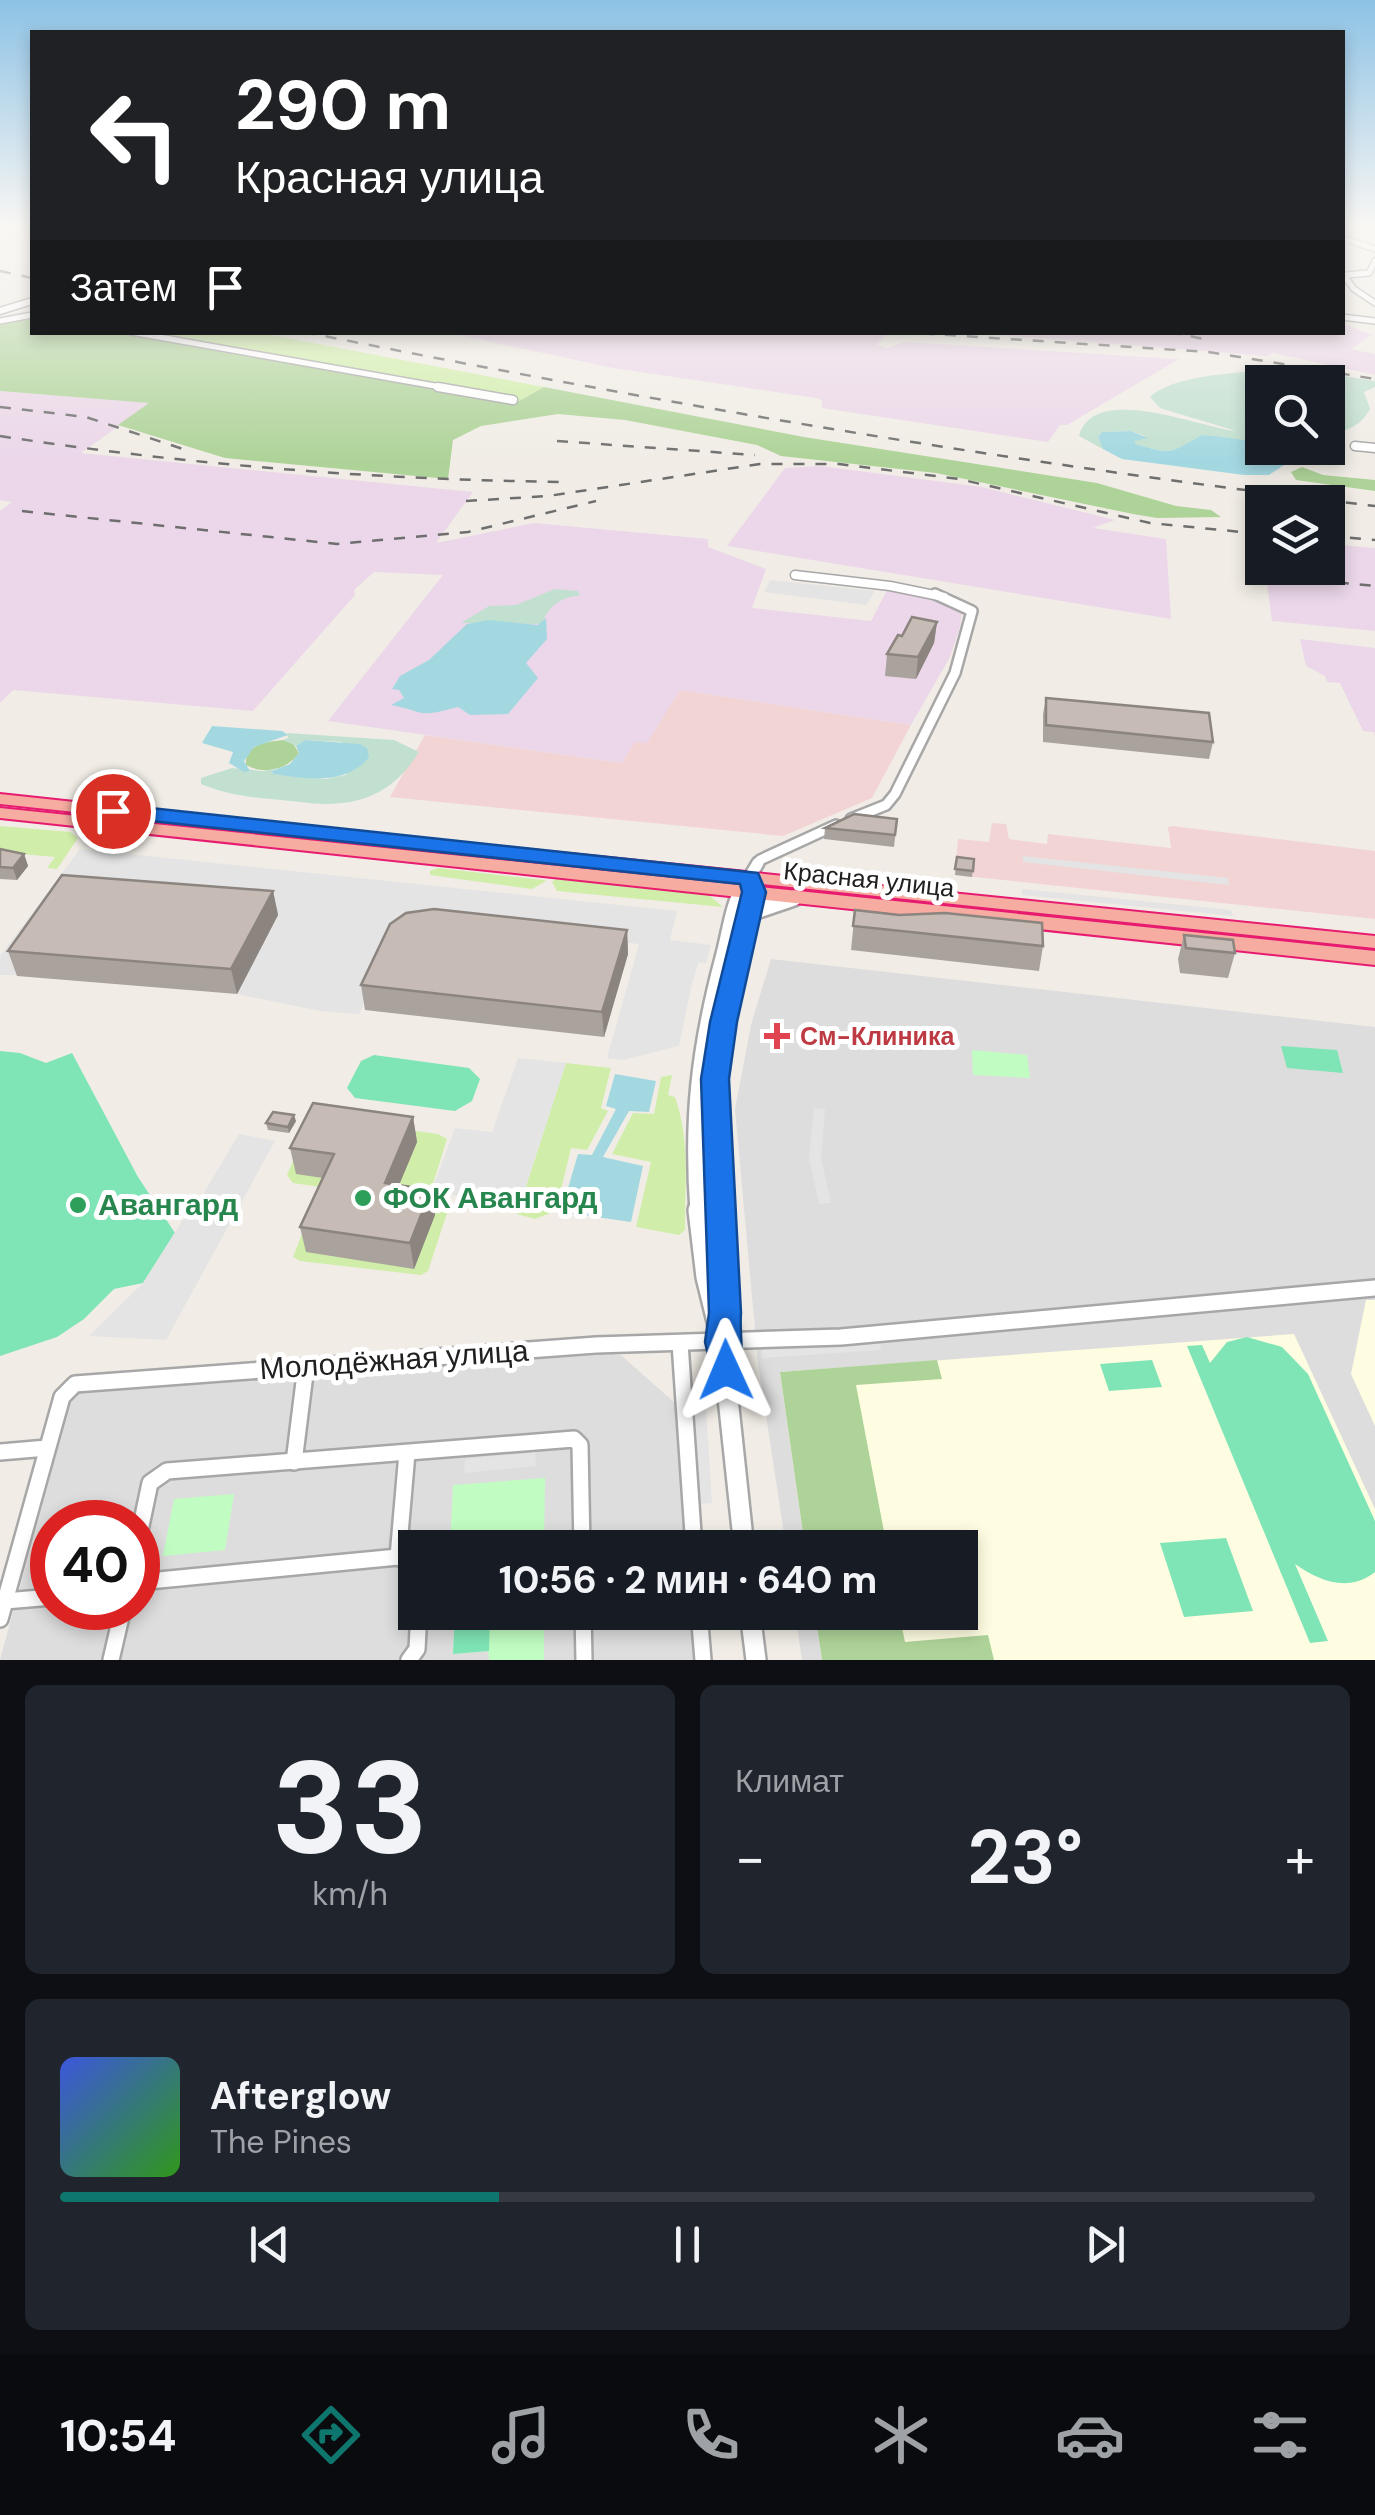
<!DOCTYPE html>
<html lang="ru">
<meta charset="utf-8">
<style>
body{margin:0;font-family:"DM Sans",sans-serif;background:#20242c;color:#f1f3f6;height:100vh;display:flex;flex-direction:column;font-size:38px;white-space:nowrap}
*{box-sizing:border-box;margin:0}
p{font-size:32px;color:#9ea1a6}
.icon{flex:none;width:55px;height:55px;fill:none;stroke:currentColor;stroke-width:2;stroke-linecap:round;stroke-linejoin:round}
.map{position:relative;height:1660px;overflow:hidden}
.details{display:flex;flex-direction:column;gap:25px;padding:25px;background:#0d0f14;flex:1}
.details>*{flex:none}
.top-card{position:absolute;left:30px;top:30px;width:1315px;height:305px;border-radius:0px;box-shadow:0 5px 15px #0003;background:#202124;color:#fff;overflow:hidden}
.tools{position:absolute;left:1245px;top:365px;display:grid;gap:20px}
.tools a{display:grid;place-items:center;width:100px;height:100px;border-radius:0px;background:#171b24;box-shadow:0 5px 15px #0003;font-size:50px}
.speed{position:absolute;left:30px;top:1500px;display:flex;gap:20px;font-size:50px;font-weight:700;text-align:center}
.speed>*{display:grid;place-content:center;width:130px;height:130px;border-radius:50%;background:#171b24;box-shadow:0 5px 15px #0003;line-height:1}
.speed .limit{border:15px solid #d22;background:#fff;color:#111}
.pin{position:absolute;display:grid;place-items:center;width:85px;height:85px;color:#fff;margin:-42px;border:5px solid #fff;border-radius:50%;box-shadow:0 2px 10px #0007}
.me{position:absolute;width:110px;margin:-55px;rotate:359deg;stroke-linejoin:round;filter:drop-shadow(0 0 8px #0008)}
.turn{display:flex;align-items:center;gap:35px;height:210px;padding:0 40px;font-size:45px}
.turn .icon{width:130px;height:130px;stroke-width:2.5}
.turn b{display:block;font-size:70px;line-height:85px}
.then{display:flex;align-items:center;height:95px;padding:0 40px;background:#0003;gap:20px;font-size:38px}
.big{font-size:75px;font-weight:700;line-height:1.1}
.details .tile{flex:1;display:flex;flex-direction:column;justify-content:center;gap:15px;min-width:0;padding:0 35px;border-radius:15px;background:#20242c}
.details .dial{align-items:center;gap:0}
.dial b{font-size:130px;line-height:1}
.song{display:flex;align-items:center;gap:30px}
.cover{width:120px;height:120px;border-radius:15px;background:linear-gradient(135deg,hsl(230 70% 55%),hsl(110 70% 35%))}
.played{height:10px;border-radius:5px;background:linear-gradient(90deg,#0f766e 35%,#363941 35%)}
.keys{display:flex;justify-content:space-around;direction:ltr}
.heat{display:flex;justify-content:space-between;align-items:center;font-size:55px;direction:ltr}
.details .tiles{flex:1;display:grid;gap:25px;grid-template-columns:1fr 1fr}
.tile:last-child{grid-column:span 2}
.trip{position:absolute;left:398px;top:1530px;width:580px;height:100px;border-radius:0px;background:#171b24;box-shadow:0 5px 15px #0003;font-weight:700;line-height:100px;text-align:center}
.menu{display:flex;height:160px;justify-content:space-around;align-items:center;background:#090b0e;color:#9ea1a6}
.menu .icon{width:70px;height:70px}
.menu .current{color:#0f766e}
.menu b{font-size:45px;color:#f1f3f6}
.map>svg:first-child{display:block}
</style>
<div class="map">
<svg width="1375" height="1660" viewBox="0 0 1375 1660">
<rect width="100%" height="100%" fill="#f1ede6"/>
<g fill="#dedddd" fill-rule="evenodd">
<polygon points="771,959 1375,1027 1375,1660 802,1660 795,1613 960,1612 960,1548 786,1547 758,1363 735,1109 751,1025"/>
<path d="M 614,1354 L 622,1356 L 684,1411 L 694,1547 L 415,1548 L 415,1612 L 699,1613 L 703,1660 L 0,1660 L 71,1400 L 82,1391 ZM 52,1522 L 138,1522 L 138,1608 L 52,1608 Z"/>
</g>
<g fill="#f3d4d5">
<polygon points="680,690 911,725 872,798 783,836 390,797 425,735 622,763 635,741 647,742"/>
<polygon points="992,823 1006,824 1009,839 1047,844 1048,834 1171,848 1168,827 1173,826 1375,851 1375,919 955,875 958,839 989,842"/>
</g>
<g fill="#ebd7e9">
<polygon points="1343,323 1372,335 1351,349 1375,354 1375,375 1273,353 1267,356 974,333 1342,332"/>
<polygon points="875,333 886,334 877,345 887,348 905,342 1179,359 1067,425 1060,425 1048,442 822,408 822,400 816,398 613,368 450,333"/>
<polygon points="0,391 151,403 81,453 473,492 436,543 534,523 708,539 708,547 766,569 752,608 871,621 887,590 941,598 962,612 960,627 950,657 911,725 680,690 647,743 635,742 622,763 328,721 443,575 374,572 354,590 355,595 253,711 13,690 0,703 0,511 12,502 0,500"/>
<polygon points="820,466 982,487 1115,520 1093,528 1166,539 1171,619 727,546 785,468"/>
<polygon points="1328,544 1375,548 1375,631 1272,621 1265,568 1328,568"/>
<polygon points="1300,639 1375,648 1375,737 1374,732 1363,731 1340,683 1327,682 1325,676 1306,666"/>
</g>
<g fill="#fffde1">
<polygon points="1366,1300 1375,1300 1375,1426 1351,1374"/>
<polygon points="1294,1334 1375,1509 1375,1660 822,1660 815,1613 960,1612 960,1548 805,1547 780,1372"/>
</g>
<g fill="#d0eea9">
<polygon points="130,333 261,333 544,387 519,401"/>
<polygon points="0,826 70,832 78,838 57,869 47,868 55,857 0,852"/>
<polygon points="438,868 544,880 546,881 532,889 430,875 430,871"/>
<polygon points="556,879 709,895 723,907 557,891 552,882"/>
<polygon points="566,1063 611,1068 601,1108 608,1111 587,1150 571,1148 556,1211 535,1219 517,1214"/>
<path d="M 672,1075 L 668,1095 L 675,1097 C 690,1139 685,1185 685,1230 L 679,1235 L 636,1227 L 651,1162 L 612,1154 L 633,1113 L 654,1114 L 661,1077 Z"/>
<polygon points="330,1119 438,1134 447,1139 431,1190 397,1189 416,1142 340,1180 393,1201 448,1210 428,1271 421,1275 300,1261 293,1257 320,1187 293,1183 287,1175 308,1127"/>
</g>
<g fill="#aed398">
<polygon points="32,318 32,332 131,333 519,401 544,387 804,437 1097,483 1176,506 1211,510 1221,517 1157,518 1133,514 936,473 781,456 757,445 625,420 558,414 481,426 453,440 448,479 225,458 118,425 149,403 0,391 0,325"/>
<polygon points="1302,467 1323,475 1375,480 1375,491 1296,480 1291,472"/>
<path d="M 283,740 L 292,742 L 299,753 C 287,770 264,775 246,765 C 244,744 267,742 283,740 Z"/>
<polygon points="937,1360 942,1379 856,1385 887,1547 805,1547 780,1372"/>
<polygon points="815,1613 899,1613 905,1642 988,1635 994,1660 822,1660"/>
</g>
<g fill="#c2e0d0">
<path d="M 1304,370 L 1375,381 L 1375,387 L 1364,392 L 1370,409 C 1361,426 1346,432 1328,433 L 1328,382 L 1262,382 L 1262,445 L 1203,435 C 1171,452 1176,456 1136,444 L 1133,441 L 1145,436 L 1131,431 L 1102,432 L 1098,437 L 1103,449 L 1079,436 C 1093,382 1199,427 1236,431 L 1160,408 L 1150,397 C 1175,372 1266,370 1304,370 Z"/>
<path d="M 555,589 L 578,591 L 580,595 C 560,599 550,603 542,624 L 461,623 L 489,606 L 516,605 Z"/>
<path d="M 287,733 L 394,740 L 419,752 C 391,798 351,809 300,802 C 264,798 235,798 201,784 L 201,778 L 232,768 L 263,771 L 277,768 L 272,771 L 273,774 L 326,779 L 346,775 L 342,742 L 305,740 L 296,746 L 283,740 L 288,738 Z"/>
</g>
<g fill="#c1fdc2">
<polygon points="972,1050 1027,1055 1030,1078 973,1075"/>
<polygon points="545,1478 544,1547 450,1547 453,1485"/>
<polygon points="234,1494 225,1550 163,1556 174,1499"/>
<polygon points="455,1613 544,1613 544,1660 489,1660 488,1651 453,1654"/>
</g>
<g fill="#7fe5b6">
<polygon points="1281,1046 1337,1050 1343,1073 1287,1068"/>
<polygon points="0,1051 20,1053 46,1063 72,1053 138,1177 175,1233 143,1283 114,1289 84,1319 57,1337 0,1356"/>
<polygon points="374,1055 469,1068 480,1079 472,1101 455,1111 355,1098 347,1088 361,1061"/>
<path d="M 1247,1337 L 1282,1347 L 1308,1374 L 1375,1521 L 1375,1572 C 1349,1593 1319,1581 1295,1564 L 1328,1641 L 1310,1643 L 1187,1346 L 1202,1345 L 1210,1363 L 1227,1342 Z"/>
<polygon points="1152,1360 1162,1387 1109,1391 1100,1364"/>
<polygon points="1226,1538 1253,1611 1184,1617 1160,1543"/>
<polygon points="455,1613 490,1613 489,1651 453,1654"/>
</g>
<g fill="#e4e4e4">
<polygon points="770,580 875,591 866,605 764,592"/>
<polygon points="80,849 677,911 670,940 711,945 706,963 699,962 692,983 679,1046 623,1060 607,1058 639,944 406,918 359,1014 320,1011 237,994 277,915 17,975 0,975 0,956"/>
<polygon points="1023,856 1228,878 1229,885 1023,862"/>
<polygon points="1022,889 1231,910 1233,916 1022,895"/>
<polygon points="518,1058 566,1063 520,1204 431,1192 455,1128 492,1132"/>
<polygon points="814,1108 825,1109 821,1158 831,1203 819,1204 809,1158"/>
<polygon points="239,1134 275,1141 166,1340 89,1336 143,1283 182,1221 190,1216"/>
<polygon points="879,1339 881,1350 762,1358 761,1346"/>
<polygon points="706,1409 712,1503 700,1504 694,1410"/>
<polygon points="535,1452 536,1466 464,1473 465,1459"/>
</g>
<g fill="#a4d8e1">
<path d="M 1131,431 L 1148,438 L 1134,441 L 1136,444 C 1175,456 1171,452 1202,435 C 1221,436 1290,446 1301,454 L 1269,475 L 1244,475 L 1122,459 L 1103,449 L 1098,437 L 1102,432 Z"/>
<path d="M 546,618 L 547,639 L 526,663 L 538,678 L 508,714 L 470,715 L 458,707 C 415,718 430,713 391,705 L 404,698 L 399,690 L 392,689 L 400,676 L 429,660 L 467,624 L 489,620 L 538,625 Z"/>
<polygon points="212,726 282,731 288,735 254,747 244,761 250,771 244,772 229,763 233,752 202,743"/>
<path d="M 305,740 L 360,744 L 367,748 L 369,757 C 346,786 306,779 273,774 L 272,771 L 290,764 L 299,753 L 296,746 Z"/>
<polygon points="615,1074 656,1081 649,1112 629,1111 603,1157 643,1166 631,1222 561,1212 578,1154 592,1155 616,1109 606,1106"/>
</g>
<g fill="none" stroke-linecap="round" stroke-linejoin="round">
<g stroke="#a7a7a7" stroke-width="8">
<g id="minor-far4">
<polyline points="1342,238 1375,249"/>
<polyline points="1342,273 1354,289 1375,303"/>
<polyline points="1346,275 1369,273 1375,261"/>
<polyline points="1342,317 1375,321"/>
<polyline points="0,321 32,315"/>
<polyline points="131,332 452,389"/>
</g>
</g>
<g stroke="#a7a7a7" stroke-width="11">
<g id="minor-far3">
<polyline points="438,387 513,400"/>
<polyline points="1355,446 1375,448"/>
<polyline points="795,575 890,586 944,597"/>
</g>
</g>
<g stroke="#a7a7a7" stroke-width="14">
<g id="minor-far2">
<polyline points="851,819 886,805 895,794 955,673 972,611 935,594"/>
<polyline points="757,865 760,860 836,825"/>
</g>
</g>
<g stroke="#a7a7a7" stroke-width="16">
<polyline id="minor-far1" points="749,878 758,863"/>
</g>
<g stroke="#a7a7a7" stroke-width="20">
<g id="minor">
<polyline points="680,1343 694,1548"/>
<polyline points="0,1452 47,1448"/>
<polyline points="407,1453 398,1557 415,1565"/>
<polyline points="294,1462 306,1366"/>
<polyline points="138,1540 150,1483 167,1471 574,1439 580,1445 582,1548"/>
<polyline points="138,1582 398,1557"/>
<polyline points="5,1601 52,1597"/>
<polyline points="583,1612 584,1660"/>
<polyline points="699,1612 703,1660"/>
<polyline points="0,1619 62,1397 75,1384 596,1345 841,1337 1375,1288"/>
<polyline points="111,1660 123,1608"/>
<polyline points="409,1660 417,1649 419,1612"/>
</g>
</g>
<g stroke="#a7a7a7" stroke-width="9">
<polyline id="tertiary-far2" points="0,311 32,301"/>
</g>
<g stroke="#a7a7a7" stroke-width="20">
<g id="tertiary-far1">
<polyline points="750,913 794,898"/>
<path d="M 698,1212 C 691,1120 699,1048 723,958 C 730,933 732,907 745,884"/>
<polyline points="721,1212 715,1079 723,1022 754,892 752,885"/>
</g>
</g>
<g stroke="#a7a7a7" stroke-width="24">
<g id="tertiary">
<polyline points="698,1210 706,1277 722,1342 744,1548"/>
<polyline points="721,1210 725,1313 722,1340"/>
<polyline points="750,1612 756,1660"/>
</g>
</g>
<g stroke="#e71b70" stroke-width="4">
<g id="trunk">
<polygon points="0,794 345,831 354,836 345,841 0,804"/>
<polygon points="0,808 1375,951 1375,965 0,818"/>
<polygon points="500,847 1375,936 1375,948 494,856 491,852"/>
</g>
</g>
<use href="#minor-far4" stroke="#fff" stroke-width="5"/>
<use href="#minor-far3" stroke="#fff" stroke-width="8"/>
<use href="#minor-far2" stroke="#fff" stroke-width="9"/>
<use href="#minor-far1" stroke="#fff" stroke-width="11"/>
<use href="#minor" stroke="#fff" stroke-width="15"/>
<use href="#tertiary-far2" stroke="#fff" stroke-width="6"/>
<use href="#tertiary-far1" stroke="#fff" stroke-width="15"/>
<use href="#tertiary" stroke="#fff" stroke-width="19"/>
<use href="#trunk" fill="#f6aca0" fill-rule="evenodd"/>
<g stroke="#6e6e6e" stroke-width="2.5" stroke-dasharray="11 11" stroke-linecap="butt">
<polyline points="0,271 32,278"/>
<path d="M 304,332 C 659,403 1015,464 1375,506"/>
<polyline points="901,332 1208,352 1375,379"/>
<polyline points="1169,332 1209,340"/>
<polyline points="0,407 86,417 189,451"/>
<path d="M 0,436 C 189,465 378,480 569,482"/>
<polyline points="557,441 755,455"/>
<polyline points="466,501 548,496 760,464 839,464 959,479 1150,523 1262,534"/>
<polyline points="22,511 337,544 468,532 596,501"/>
<polyline points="1328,536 1375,540"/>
<polyline points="1294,578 1375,586"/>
</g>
</g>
<g fill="#aaa29c">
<polygon points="937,622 934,643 916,679 885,676 887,654 902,636"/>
<polygon points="1046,698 1213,742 1209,759 1043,742 1043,714"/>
<polygon points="897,819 894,847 824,839 825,828"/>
<polygon points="0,849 24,854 28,866 17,880 0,879"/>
<polygon points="957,857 974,859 972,877 955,875"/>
<polygon points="273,891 278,915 237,994 17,976 8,951"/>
<polygon points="855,910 1043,946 1039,971 851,950"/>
<polygon points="627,930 628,954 604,1037 365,1010 361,985"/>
<polygon points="1184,935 1235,953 1228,978 1180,973 1178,959"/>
<polygon points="413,1117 417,1142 399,1185 431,1190 435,1215 414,1269 306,1252 300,1227 323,1178 296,1174 290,1148"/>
<polygon points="296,1121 289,1133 268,1130 266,1123"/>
</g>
<g fill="#8b847f">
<polygon points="937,622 934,643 916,679 918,657"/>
<polygon points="24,854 28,866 17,880 13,868"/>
<polygon points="273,891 278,915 237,994 231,969"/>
<polygon points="627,930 628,954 604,1037 602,1012"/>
<polygon points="294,1115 296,1121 289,1133 288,1127"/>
<polygon points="413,1117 417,1142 389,1209 385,1183"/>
<polygon points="431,1190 435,1215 414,1269 410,1243"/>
</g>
<g fill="#c6bcb5" stroke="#8b847f" stroke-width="2.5">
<polygon points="912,617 937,622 918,657 887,654 898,635 902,636"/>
<polygon points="1046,698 1209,713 1213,742 1046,725"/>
<polygon points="854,814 897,819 895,835 825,828"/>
<polygon points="0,849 24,854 13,868 0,867"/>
<polygon points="957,857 974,859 973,871 955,869"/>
<polygon points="62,875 273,891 231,969 8,951"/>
<polygon points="434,909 627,930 602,1012 361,985 390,924 406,913"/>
<polygon points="855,910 899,915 945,913 1042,923 1043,946 853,926"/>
<polygon points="1184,935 1233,940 1235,953 1186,948"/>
<polygon points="313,1103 413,1117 385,1183 431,1190 410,1243 300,1227 334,1154 290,1148"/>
<polygon points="273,1112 294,1115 288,1127 266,1123"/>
</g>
<linearGradient id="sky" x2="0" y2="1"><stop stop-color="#8dc2e5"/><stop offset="0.49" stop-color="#f9f7f4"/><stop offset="1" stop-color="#f9f7f4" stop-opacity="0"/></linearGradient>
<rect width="1375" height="460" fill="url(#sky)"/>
<path fill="#1a73e8" stroke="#114b97" stroke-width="2.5" d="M 113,804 L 758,873 L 766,892 L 737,1022 L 729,1079 L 741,1313 C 739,1334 746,1362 737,1380 L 726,1385 L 714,1380 L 705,1342 L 709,1313 L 701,1079 L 710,1022 L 742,892 L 740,884 L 105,816 L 102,811 L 105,806 Z"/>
<path fill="#e0444e" stroke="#fff" stroke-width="4" d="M772 1021h10v10h10v10h-10v10h-10v-10h-10v-10h10z"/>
<g fill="#2e9e5b" stroke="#fff" stroke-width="4">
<circle cx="363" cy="1198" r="10"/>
<circle cx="78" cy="1205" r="10"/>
</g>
<g text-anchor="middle" stroke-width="10" stroke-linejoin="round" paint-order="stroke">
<g font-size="25" fill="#202020" stroke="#fff">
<text transform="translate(869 879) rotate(6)" y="9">Красная улица</text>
</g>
<g font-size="25" font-weight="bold" fill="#be3a42" stroke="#fff" text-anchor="start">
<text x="800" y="1045">См-Клиника</text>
</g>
<g font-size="30" font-weight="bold" fill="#27864d" stroke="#fff" text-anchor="start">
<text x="383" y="1208">ФОК Авангард</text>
<text x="98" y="1215">Авангард</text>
</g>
<g font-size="30" fill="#202020" stroke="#fff">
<text transform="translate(394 1360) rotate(-4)" y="10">Молодёжная улица</text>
</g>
</g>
</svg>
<div class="tools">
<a><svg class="icon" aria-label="search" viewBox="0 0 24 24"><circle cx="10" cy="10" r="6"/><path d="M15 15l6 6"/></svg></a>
<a><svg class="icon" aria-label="layers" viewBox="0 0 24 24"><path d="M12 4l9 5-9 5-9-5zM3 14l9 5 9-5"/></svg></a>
</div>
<div class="speed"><div class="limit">40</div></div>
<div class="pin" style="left:113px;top:811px;background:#d93025"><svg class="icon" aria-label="arrive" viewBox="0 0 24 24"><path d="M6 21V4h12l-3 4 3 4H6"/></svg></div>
<svg class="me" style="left:726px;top:1370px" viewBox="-20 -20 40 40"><path d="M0-17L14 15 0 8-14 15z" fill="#1a73e8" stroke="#fff" stroke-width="4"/></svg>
<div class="trip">10:56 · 2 мин · 640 m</div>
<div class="top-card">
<div class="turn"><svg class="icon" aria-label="left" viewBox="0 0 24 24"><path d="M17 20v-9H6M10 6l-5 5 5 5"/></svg><div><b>290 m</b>Красная улица</div></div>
<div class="then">Затем<svg class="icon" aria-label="arrive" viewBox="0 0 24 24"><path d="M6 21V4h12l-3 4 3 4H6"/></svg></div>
</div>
</div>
<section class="details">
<div class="tiles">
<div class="tile dial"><b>33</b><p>km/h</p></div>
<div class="tile"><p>Климат</p>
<div class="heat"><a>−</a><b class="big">23°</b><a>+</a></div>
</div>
<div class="tile">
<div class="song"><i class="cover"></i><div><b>Afterglow</b><p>The Pines</p></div></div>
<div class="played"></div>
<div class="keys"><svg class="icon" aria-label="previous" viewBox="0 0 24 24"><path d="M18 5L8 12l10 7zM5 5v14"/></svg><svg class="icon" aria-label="pause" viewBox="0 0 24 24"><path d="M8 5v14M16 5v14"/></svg><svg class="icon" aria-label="next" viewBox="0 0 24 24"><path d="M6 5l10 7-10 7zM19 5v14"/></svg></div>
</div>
</div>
</section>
<nav class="menu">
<b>10:54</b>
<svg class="icon current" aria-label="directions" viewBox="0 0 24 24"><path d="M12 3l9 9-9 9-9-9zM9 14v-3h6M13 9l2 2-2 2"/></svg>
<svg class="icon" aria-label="music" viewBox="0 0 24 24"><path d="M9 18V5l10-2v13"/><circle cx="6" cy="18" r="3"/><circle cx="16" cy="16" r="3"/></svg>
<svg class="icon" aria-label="phone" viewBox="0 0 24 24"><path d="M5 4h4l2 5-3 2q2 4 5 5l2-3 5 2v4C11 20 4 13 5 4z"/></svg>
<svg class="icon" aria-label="climate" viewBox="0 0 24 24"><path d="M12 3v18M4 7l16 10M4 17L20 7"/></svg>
<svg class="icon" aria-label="car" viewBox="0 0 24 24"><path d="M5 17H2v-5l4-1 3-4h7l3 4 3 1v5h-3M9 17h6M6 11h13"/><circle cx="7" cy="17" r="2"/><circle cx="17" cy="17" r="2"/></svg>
<svg class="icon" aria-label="filters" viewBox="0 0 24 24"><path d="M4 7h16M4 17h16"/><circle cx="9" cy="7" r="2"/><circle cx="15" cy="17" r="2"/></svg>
</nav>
